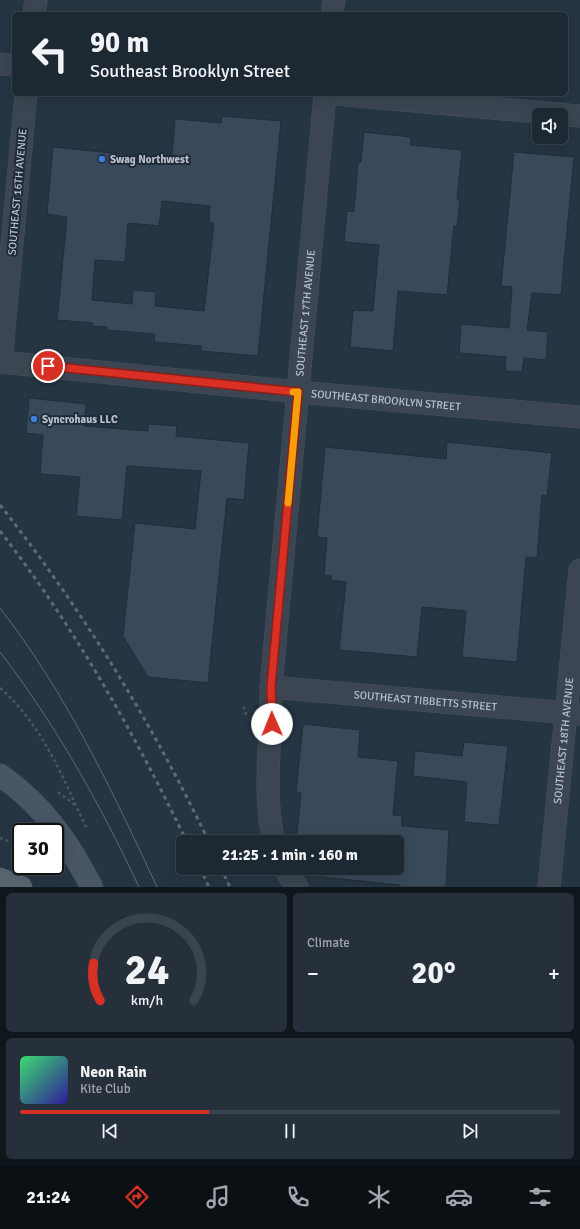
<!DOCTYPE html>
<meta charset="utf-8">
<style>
body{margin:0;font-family:Signika,sans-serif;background:#25303a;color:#f1f3f6;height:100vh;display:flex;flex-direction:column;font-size:15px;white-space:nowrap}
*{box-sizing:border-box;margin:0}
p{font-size:13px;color:#a0a6ac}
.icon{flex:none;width:22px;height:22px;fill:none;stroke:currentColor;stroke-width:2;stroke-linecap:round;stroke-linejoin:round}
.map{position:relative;height:887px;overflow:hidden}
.side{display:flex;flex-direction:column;gap:6px;padding:6px;background:#0f161c;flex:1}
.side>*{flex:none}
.guide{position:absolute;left:12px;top:12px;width:556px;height:84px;border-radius:6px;box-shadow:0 4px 16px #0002,0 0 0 1px #3a444d;background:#1c2832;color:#f1f3f6;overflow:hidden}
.buttons{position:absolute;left:532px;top:108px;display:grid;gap:8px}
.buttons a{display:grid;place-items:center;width:36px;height:36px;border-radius:6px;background:#1c2832;box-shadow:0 4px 16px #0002,0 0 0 1px #3a444d;font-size:20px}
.speed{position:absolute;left:12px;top:823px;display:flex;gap:8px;font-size:20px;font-weight:700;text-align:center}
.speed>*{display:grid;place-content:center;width:52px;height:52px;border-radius:50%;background:#1c2832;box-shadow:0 4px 16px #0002,0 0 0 1px #3a444d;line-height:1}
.speed .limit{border:2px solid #111;border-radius:6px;background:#fff;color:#111}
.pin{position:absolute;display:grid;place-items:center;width:34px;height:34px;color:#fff;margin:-17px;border:2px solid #fff;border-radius:50%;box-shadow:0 1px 4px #0007}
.me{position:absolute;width:44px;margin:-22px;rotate:359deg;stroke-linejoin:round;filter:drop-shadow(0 0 3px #0008)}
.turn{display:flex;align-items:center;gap:14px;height:84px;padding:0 12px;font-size:18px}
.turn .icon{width:52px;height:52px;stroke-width:2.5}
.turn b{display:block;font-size:28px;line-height:34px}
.big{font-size:30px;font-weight:800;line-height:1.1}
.side .widget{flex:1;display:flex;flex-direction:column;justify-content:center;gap:6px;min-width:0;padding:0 14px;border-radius:6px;background:#25303a}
.side .dial{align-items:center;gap:0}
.dial svg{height:104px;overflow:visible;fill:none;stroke:#3a444d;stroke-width:7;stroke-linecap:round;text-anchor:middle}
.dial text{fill:#f1f3f6;stroke:none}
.song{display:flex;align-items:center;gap:12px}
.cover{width:48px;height:48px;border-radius:6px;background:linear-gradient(135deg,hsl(140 70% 55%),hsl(250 70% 35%))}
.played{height:4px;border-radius:2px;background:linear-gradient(90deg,#d93025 35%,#3a444d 35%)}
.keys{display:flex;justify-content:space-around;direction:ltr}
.heat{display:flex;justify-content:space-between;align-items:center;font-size:22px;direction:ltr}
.side .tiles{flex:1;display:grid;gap:6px;grid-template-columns:1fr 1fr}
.widget:last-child{grid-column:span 2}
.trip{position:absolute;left:176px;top:835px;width:228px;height:40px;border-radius:6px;background:#1c2832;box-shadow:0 4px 16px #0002,0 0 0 1px #3a444d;font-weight:800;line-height:40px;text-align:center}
.menu{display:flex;height:64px;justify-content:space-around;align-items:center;background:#0b1014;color:#a0a6ac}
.menu .icon{width:28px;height:28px}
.menu .on{color:#d93025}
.menu b{font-size:18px;color:#f1f3f6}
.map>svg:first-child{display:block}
</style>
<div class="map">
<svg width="580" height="887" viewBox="0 0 580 887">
<rect width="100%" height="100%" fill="#263543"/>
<g fill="#384959" stroke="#212d3a" fill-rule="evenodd">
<path d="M 222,116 L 281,121 L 258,356 L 201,351 L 201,346 L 154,342 L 155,334 L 107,330 L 107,327 L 92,326 L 92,323 L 57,320 L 67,217 L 47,214 L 53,147 L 172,159 L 175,119 L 221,123 ZM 162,201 L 210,206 L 209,222 L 214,223 L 204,311 L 155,306 L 156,292 L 133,290 L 132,304 L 92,300 L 95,260 L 125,262 L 128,223 L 159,226 Z"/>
<polygon points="364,132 411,137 410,145 462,150 457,199 460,200 457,227 454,226 447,295 398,291 393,351 350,347 353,310 373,311 379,245 344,242 347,211 354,212 358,162 361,162"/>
<polygon points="514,152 574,157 561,295 532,293 527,330 548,332 546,360 524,358 522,372 505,371 506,357 459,353 461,324 509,328 512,287 501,286"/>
<polygon points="29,398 86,404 84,426 148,431 148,424 177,426 176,436 249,443 244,500 227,498 208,683 148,677 123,636 135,523 195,529 201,471 127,466 122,520 76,516 80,477 40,474 43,435 26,433"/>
<polygon points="447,442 552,453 547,496 542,495 537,558 526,557 517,662 462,657 466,611 422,607 417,657 339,650 346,582 331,580 331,576 324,575 327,538 317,537 325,447 446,459"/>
<polygon points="303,724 360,730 358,757 398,761 393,815 402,816 402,826 449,830 446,887 400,887 400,885 323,877 317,868 397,868 397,842 302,842 297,834 301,793 296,792"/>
<polygon points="464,742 508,746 499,825 464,822 467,782 413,776 415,751 462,756"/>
</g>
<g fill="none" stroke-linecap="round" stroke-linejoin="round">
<g stroke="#47525f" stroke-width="23">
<g id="street">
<polyline points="34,14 36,0"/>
<polyline points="332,14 334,0"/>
<polyline points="0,64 14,65"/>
<path id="s1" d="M 26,94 L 1,362 L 298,392 L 580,417"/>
<polyline points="335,94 580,116"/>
<path id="s2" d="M 271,687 L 580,714"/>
<path id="s3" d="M 274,842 C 262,791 272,739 271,687 L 325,94"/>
<polyline points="284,868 297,887"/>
<path id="s4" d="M 549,887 L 580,570"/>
</g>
</g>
<g stroke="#47525f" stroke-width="23">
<path id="secondary" d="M 0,775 C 30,796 55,824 74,855"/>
</g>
<g stroke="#47525f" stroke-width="23">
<polyline id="primary" points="0,879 21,887"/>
</g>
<g stroke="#425b5b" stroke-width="2.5" stroke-dasharray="3 3" stroke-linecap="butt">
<path d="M 0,688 C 42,724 63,778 86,827"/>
<polyline points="246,715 244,708 246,705"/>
<polyline points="58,792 75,805"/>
<polyline points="0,838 21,846"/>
</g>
<use href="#street" stroke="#3b4652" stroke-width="22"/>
<use href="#secondary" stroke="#485665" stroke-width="22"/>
<use href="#primary" stroke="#596672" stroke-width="22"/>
<g stroke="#5d6b79" stroke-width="1">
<path d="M 0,608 C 66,693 112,790 157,887"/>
<path d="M 0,652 C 56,725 100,804 139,887"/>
</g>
<g stroke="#5d6b79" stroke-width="3" stroke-dasharray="4 4" stroke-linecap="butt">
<path d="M 0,505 C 82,609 152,723 209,842"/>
<path d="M 0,531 C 74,626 134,733 187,842"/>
<polyline points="200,868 209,887"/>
<polyline points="221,868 230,887"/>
</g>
<g stroke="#47525f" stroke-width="23" stroke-linecap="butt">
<polyline id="secondary-bridge" points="74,855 92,887"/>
</g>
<use href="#secondary-bridge" stroke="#485665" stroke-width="22"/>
</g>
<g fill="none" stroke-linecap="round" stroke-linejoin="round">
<g stroke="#8d1f18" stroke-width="10">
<polyline id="route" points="48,366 298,392 271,687 272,724"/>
</g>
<use href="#route" stroke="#d93025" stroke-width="7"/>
<polyline stroke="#f59e0b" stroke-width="7" points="288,503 298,392 293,392"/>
</g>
<g fill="#3f7fe0" stroke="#1f2b38" stroke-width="1.5">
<circle cx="102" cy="159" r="4"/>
<circle cx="34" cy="419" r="4"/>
</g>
<g text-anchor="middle" stroke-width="4" stroke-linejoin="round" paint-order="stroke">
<g font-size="11" font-weight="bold" fill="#b8c1cc" stroke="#1f2b38" text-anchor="start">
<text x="110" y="163">Swag Northwest</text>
<text x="42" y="423">Syncrohaus LLC</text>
</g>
<g font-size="11" fill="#b8c1cc" stroke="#1f2b38">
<text transform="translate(17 192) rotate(-85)" y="4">SOUTHEAST 16TH AVENUE</text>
<text dy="4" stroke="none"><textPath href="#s3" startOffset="531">SOUTHEAST 17TH AVENUE</textPath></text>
<text dy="4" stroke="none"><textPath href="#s1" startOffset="656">SOUTHEAST BROOKLYN STREET</textPath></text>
<text dy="4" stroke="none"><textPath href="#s2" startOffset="155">SOUTHEAST TIBBETTS STREET</textPath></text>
<text dy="4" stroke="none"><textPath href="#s4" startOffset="147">SOUTHEAST 18TH AVENUE</textPath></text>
</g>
</g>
</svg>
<div class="buttons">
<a><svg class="icon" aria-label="sound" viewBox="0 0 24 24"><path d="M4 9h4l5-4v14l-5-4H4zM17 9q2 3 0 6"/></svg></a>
</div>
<div class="speed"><div class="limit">30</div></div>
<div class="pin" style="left:48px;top:366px;background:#d93025"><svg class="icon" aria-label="arrive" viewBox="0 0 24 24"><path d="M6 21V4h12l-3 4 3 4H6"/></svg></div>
<svg class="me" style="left:272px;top:724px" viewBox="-20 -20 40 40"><circle r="19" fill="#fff"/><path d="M0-13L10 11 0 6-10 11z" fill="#d93025"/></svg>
<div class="trip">21:25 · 1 min · 160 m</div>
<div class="guide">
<div class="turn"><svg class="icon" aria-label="left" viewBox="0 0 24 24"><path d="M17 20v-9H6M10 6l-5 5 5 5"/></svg><div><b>90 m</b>Southeast Brooklyn Street</div></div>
</div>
</div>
<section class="side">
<div class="tiles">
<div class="widget dial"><svg viewBox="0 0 100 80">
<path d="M14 69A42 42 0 1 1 86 69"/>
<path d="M14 69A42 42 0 0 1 9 40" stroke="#d93025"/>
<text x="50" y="56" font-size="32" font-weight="700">24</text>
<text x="50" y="72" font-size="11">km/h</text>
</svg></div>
<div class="widget"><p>Climate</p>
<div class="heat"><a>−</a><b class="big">20°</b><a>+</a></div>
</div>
<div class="widget">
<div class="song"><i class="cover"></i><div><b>Neon Rain</b><p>Kite Club</p></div></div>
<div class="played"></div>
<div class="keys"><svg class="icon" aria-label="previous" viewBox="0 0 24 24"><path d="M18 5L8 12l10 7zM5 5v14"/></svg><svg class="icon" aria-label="pause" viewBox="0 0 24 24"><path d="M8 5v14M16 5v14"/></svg><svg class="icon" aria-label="next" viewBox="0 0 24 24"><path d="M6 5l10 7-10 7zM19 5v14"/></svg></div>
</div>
</div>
</section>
<nav class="menu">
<b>21:24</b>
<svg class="icon on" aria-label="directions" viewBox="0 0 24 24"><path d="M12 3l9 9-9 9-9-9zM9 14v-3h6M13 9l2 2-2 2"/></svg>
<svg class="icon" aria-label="music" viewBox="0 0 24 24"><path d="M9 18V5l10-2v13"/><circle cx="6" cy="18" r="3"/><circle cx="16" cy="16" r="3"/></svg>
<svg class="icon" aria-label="phone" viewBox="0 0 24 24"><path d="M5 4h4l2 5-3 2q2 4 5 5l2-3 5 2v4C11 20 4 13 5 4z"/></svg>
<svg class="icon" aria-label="climate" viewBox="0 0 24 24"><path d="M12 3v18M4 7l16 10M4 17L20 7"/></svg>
<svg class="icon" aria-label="car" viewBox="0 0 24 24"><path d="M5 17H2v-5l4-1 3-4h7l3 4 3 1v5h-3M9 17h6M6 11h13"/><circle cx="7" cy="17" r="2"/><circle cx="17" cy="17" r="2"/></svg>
<svg class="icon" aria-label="filters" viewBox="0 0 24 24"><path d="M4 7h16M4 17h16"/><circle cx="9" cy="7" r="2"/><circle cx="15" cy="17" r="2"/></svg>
</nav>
